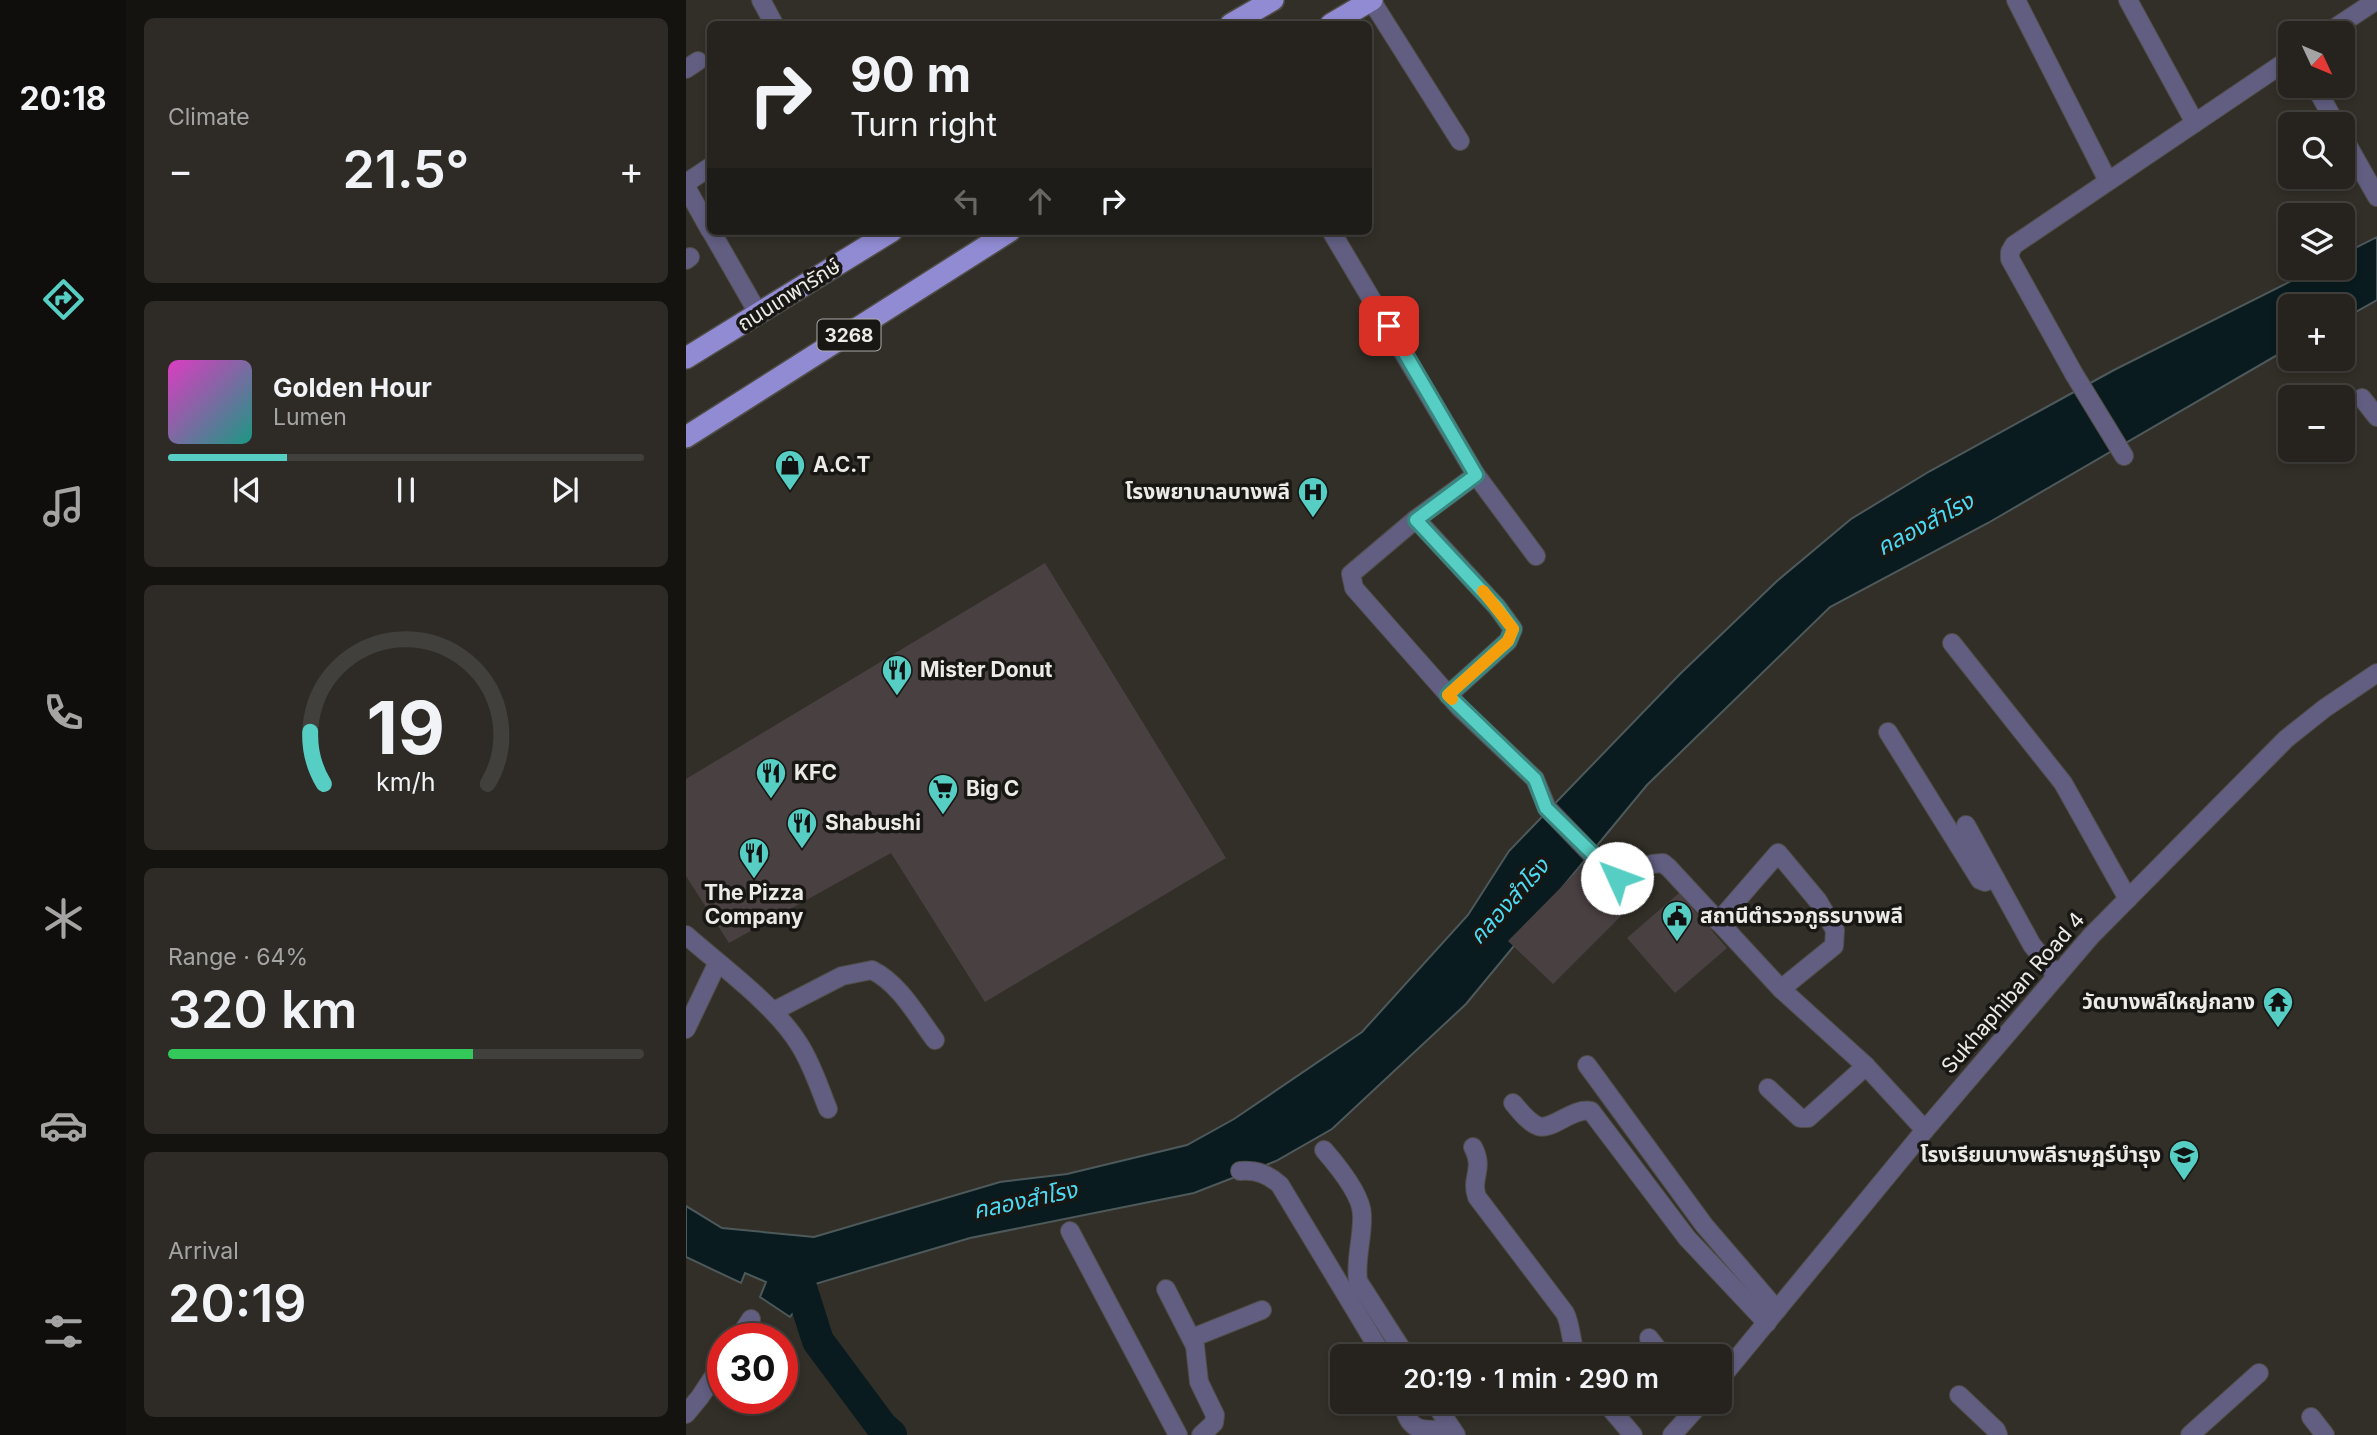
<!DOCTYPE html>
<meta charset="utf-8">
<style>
body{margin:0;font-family:Inter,"Noto Sans Thai",sans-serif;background:#2e2b27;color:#f1f3f6;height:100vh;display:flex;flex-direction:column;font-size:26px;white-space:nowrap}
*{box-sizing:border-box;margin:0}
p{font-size:23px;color:#a4a4a4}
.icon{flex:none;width:38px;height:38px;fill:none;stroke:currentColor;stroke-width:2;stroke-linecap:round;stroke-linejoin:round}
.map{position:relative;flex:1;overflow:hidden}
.drawer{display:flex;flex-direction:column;gap:18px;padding:18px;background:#151310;width:560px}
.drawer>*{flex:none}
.guide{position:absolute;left:21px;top:21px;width:665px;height:214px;border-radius:10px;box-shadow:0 4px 10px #0003,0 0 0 2px #42403c;background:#26231e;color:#f1f3f6;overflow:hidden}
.needle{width:46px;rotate:134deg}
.controls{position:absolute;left:1592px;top:21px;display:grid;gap:14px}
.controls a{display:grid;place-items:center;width:77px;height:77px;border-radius:10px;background:#26231e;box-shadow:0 4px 10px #0003,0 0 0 2px #42403c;font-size:35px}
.speed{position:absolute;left:21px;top:1323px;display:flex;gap:14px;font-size:35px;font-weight:700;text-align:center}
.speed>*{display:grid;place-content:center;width:91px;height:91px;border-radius:50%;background:#26231e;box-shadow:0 4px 10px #0003,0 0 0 2px #42403c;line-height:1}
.speed .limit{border:10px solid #d22;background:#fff;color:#111}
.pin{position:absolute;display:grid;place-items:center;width:60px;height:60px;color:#fff;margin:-30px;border-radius:14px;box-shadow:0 4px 10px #0006}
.me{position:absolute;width:77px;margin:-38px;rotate:313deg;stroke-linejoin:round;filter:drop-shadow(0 0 5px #0008)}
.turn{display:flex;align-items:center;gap:24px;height:147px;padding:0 28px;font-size:32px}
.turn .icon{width:91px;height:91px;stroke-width:2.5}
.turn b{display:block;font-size:49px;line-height:60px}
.lanes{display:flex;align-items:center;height:66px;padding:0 28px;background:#0003;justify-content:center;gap:35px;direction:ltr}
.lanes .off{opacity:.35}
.big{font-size:52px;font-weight:600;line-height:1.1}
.drawer .card{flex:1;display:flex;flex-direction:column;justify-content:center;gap:10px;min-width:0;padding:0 24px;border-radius:10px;background:#2e2b27}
.drawer .dial{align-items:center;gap:0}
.dial svg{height:182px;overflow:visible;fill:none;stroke:#42403c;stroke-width:7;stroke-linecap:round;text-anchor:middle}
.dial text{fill:#f1f3f6;stroke:none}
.song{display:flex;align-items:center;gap:21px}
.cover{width:84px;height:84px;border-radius:10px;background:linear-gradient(135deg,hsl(310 70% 55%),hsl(170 70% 35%))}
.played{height:7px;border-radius:4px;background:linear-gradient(90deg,#56cec3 25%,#42403c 25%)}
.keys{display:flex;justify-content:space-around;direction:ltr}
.heat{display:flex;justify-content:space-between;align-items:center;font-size:38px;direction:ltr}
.charge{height:10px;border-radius:5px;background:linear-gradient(90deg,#34c759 64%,#42403c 0)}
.trip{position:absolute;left:644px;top:1344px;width:402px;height:70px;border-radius:10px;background:#26231e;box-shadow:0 4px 10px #0003,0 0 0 2px #42403c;font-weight:600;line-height:70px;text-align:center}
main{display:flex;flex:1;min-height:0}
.tabs{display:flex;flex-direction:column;width:126px;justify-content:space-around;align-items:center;background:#0f0e0c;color:#a4a4a4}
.tabs .icon{width:49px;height:49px}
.tabs .current{color:#56cec3}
.tabs b{font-size:32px;color:#f1f3f6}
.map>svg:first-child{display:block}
</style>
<main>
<nav class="tabs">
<b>20:18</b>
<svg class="icon current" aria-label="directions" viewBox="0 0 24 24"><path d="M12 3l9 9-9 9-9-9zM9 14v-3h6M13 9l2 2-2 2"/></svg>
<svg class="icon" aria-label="music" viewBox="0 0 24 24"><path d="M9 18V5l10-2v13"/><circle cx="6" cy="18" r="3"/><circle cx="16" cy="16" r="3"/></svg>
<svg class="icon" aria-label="phone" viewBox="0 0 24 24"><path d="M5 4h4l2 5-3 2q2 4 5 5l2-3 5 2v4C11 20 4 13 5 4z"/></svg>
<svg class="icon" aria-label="climate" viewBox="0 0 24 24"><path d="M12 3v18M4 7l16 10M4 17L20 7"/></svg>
<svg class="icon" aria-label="car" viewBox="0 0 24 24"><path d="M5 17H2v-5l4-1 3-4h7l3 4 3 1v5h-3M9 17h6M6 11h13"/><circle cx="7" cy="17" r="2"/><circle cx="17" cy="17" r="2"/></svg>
<svg class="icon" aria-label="filters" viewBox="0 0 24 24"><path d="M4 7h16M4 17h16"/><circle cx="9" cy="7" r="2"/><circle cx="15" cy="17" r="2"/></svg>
</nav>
<section class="drawer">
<div class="card"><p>Climate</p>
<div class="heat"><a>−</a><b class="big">21.5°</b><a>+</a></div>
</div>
<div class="card">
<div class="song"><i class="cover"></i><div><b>Golden Hour</b><p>Lumen</p></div></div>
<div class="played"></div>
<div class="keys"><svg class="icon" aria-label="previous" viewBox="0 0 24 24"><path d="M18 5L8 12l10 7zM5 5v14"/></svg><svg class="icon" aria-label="pause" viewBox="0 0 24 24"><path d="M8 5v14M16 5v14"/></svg><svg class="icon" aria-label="next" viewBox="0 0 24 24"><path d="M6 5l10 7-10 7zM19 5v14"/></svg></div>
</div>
<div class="card dial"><svg viewBox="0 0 100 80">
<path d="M14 69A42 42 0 1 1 86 69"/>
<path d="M14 69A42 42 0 0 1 8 46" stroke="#56cec3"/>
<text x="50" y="56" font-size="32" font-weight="700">19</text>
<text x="50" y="72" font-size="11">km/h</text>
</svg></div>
<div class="card"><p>Range · 64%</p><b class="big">320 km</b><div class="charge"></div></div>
<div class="card"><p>Arrival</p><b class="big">20:19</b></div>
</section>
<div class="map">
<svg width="1691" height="1435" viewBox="0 0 1691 1435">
<rect width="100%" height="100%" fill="#322f28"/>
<polygon fill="#091b1e" stroke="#4d595a" stroke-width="2" points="1691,237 1691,300 1657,319 1657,306 1605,306 1605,347 1302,523 1144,607 961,785 780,1004 646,1129 590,1161 508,1193 284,1238 129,1284 104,1317 74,1297 80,1282 59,1273 55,1283 0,1257 0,1206 36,1228 128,1237 314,1182 381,1174 501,1145 548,1119 676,1032 782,915 823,851 994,674 1091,581 1165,519 1244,471 1428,370 1631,268 1657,268 1657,254"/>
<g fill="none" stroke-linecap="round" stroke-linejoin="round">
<polyline stroke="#091b1e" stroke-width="32" points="106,1259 132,1341 196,1427 205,1435"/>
</g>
<g fill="#494042">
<polygon points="359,563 540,858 299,1002 205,853 43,943 0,876 0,779"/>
<polygon points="895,867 938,913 867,984 822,941"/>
<polygon points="993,893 1041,948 989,993 941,938"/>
</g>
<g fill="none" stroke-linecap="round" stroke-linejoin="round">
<g stroke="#504d47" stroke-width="20">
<g id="street">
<polyline points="75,0 88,24"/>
<polyline points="685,0 774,141"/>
<polyline points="1330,0 1422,181"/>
<polyline points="1442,0 1509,123"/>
<polyline points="1641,33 1691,0"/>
<polyline points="0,69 12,61"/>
<polyline points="1629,86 1650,124"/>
<polyline points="1657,137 1691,197"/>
<polyline points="0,183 24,167"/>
<polyline points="0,187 24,230"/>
<polyline points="25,231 72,313"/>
<polyline points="645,231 790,475 850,556"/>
<polyline points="0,260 4,257"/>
<polyline points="1676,398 1691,417"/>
<polyline points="1438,456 1388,374 1324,259 1324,252 1328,245 1605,58"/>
<polyline points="790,475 730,519 665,574 668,588 773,707 849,779 861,808 918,867 931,878 941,879 966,864 977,863 983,868 1095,989 1180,1066 1239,1130"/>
<polyline points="730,519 811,607 827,629 822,641 762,695"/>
<polyline points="1266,643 1377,783 1442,899"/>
<polyline points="1202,732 1294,880 1299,882 1309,878"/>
<polyline points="1280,825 1346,945 1371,976"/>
<polyline points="1032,922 1092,853 1132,901 1149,930 1148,946 1095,989"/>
<path d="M 0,935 C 35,966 89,1005 113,1044 C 126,1064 133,1087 142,1109"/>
<path d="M 88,1011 L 156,976 L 186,970 C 214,984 231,1016 249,1040"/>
<polyline points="0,1029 31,964"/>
<polyline points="901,1065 1018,1225 1091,1310"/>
<polyline points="1082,1088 1114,1118 1122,1118 1180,1066"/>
<path d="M 827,1103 C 834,1111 842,1122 852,1126 C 866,1131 887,1107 905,1111 L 1001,1238 L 1081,1323"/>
<path d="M 787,1147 C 799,1170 784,1177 791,1197 L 879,1313 C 886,1327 884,1343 891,1356"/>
<path d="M 638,1150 C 651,1165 676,1195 676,1215 C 677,1237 669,1259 672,1281 L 720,1356"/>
<path d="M 554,1171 C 571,1170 582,1174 594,1185 L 697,1356"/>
<polyline points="384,1231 492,1435"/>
<polyline points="480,1289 509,1346 513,1382 529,1415 528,1423 515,1435"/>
<polyline points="506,1338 576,1310"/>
<polyline points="963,1338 977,1356"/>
<polyline points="52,1339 65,1319"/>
<polyline points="1034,1379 1239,1130 1405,936 1600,739 1639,708 1691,673"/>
<polyline points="1273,1395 1310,1430 1312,1435"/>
<path d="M 717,1402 C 722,1435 739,1430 766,1429"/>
<polyline points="748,1402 770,1435"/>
<polyline points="919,1402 947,1435"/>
<polyline points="0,1414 14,1397 37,1362"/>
<polyline points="1625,1417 1639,1435"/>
<polyline points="986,1435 1016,1402"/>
<polyline points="1504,1435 1573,1373"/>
</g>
</g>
<g stroke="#504d47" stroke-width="24">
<g id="primary">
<polyline points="545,24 587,0"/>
<polyline points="645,24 686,0"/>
<polyline points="0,358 206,231"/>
<polyline points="0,437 324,231"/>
</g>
</g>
<use href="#street" stroke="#615e82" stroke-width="18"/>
<use href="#primary" stroke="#918bd3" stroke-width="21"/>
</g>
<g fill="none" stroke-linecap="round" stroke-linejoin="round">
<g stroke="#38867f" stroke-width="18">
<polyline id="route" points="703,326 790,475 730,520 811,607 827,629 822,641 762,695 849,779 860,808 931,878"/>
</g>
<use href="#route" stroke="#56cec3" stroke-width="12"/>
<polyline stroke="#f59e0b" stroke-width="12" points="766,699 762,695 822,641 827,629 797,591"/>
</g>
<defs>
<g id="shop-pin" transform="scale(1.575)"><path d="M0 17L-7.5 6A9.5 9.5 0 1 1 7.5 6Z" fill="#56cec3" stroke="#191714"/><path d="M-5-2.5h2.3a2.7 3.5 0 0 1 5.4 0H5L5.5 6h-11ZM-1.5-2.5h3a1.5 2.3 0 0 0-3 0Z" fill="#111"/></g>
<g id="hospital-pin" transform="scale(1.575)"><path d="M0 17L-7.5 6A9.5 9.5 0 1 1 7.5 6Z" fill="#56cec3" stroke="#191714"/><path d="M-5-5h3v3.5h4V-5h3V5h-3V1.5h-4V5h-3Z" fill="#111"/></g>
<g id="restaurant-pin" transform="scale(1.575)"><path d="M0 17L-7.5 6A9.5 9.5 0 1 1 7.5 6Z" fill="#56cec3" stroke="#191714"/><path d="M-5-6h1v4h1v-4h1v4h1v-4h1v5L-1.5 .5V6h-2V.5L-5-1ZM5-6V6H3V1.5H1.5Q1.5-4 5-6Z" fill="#111"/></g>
<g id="supermarket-pin" transform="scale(1.575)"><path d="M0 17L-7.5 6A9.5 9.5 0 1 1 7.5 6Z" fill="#56cec3" stroke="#191714"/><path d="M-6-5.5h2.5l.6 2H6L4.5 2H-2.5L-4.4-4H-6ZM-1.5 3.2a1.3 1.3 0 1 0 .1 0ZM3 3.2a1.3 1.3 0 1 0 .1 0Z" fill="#111"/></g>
<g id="civic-pin" transform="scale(1.575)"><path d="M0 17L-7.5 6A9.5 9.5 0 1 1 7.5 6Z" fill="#56cec3" stroke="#191714"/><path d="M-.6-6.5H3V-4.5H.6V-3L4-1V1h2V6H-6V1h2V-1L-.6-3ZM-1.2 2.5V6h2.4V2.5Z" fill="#111"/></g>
<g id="temple-pin" transform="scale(1.575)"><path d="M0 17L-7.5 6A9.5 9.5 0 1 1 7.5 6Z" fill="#56cec3" stroke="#191714"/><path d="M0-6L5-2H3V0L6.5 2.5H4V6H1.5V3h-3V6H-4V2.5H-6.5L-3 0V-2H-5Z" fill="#111"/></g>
<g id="school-pin" transform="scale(1.575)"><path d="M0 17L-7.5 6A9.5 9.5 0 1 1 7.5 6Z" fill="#56cec3" stroke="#191714"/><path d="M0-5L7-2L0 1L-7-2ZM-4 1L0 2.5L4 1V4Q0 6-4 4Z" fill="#111"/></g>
</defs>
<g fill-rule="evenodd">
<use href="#shop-pin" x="104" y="465"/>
<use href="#hospital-pin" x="627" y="492"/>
<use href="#restaurant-pin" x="211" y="670"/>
<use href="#restaurant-pin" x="85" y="773"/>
<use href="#supermarket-pin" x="257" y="789"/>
<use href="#restaurant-pin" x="116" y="823"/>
<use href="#restaurant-pin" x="68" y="853"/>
<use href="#civic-pin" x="991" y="916"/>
<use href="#temple-pin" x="1592" y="1002"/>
<use href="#school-pin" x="1498" y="1155"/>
</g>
<g text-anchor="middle" stroke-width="7" stroke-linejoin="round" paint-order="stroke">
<rect fill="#191714" stroke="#adaba8" stroke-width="2" x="131.5" y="319.5" width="63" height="31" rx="5"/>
<g font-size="19" font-weight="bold" fill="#edebe7">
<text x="163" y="342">3268</text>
</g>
<g font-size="21" fill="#edebe7" stroke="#191714">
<text transform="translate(103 295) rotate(-32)" y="7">ถนนเทพารักษ์</text>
<text transform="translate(1327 993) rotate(-49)" y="7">Sukhaphiban Road 4</text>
</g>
<g font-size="21" font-weight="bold" fill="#edebe7" stroke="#191714" text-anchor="start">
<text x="127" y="472">A.C.T</text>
<text x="604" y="499" text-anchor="end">โรงพยาบาลบางพลี</text>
<text x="234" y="677">Mister Donut</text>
<text x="108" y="780">KFC</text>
<text x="280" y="796">Big C</text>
<text x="139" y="830">Shabushi</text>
<text x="68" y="900" text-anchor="middle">The Pizza<tspan x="68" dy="24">Company</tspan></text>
<text x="1014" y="923">สถานีตำรวจภูธรบางพลี</text>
<text x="1569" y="1009" text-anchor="end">วัดบางพลีใหญ่กลาง</text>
<text x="1475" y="1162" text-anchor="end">โรงเรียนบางพลีราษฎร์บำรุง</text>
</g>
<g font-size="23" font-style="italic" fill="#4cdaf3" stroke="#191714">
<text transform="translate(1239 524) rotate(-28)" y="8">คลองสำโรง</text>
<text transform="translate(823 901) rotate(-48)" y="8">คลองสำโรง</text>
<text transform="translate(339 1200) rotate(-12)" y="8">คลองสำโรง</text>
</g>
</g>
</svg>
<div class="controls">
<a><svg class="needle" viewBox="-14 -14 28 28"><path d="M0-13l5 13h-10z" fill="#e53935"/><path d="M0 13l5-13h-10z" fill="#a4a4a4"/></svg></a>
<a><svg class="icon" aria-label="search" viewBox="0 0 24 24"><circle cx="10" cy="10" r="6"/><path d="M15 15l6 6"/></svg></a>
<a><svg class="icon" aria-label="layers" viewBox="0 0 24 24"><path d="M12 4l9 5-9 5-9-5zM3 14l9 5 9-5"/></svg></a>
<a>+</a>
<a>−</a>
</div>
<div class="speed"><div class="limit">30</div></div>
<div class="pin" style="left:703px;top:326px;background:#d93025"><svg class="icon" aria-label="arrive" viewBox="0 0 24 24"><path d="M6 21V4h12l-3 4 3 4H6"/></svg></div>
<svg class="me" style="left:931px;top:878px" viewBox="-20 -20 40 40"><circle r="19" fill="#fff"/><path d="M0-13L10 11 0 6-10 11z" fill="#56cec3"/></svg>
<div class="trip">20:19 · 1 min · 290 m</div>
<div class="guide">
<div class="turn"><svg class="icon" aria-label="right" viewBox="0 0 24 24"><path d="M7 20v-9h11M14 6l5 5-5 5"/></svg><div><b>90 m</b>Turn right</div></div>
<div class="lanes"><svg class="icon off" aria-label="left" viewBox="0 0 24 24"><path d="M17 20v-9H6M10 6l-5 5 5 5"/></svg><svg class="icon off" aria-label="ahead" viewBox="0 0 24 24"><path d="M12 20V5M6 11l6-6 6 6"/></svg><svg class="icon" aria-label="right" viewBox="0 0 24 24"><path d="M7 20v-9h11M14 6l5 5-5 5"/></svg></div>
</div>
</div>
</main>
